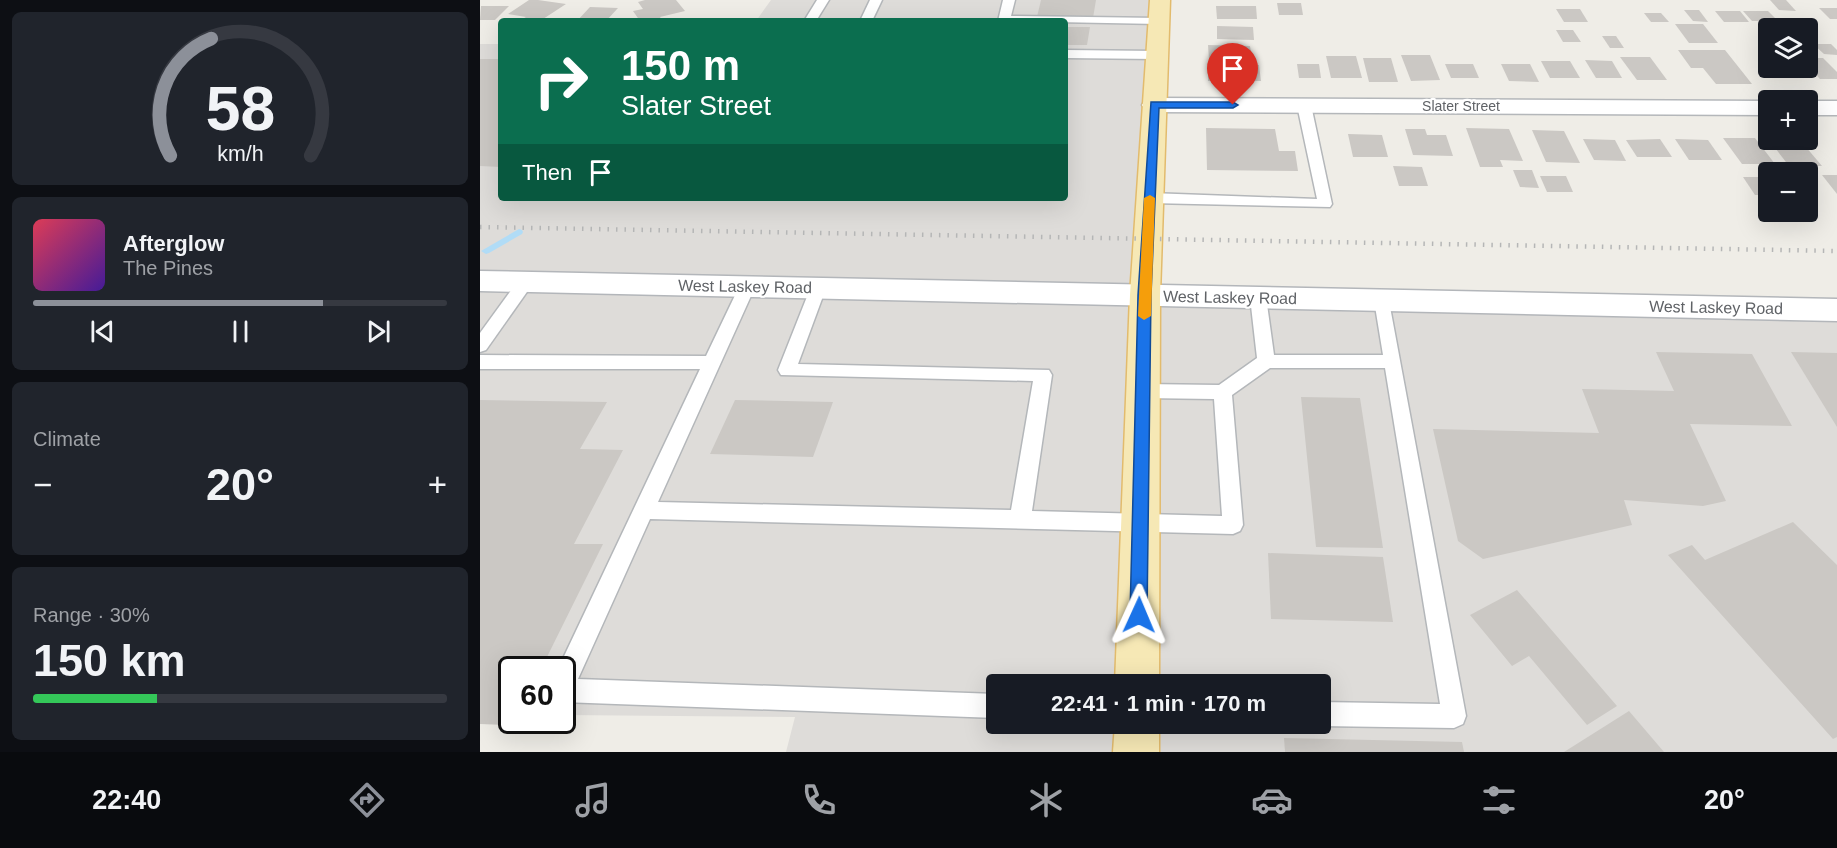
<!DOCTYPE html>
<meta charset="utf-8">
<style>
body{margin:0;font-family:Helvetica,sans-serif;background:#20242c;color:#f1f3f6;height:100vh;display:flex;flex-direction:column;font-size:22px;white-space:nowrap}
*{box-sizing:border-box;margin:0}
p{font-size:20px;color:#9ea1a6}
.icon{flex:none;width:33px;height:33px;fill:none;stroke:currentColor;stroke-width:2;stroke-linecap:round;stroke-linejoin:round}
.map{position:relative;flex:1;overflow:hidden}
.panel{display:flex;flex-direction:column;gap:12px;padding:12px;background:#0d0f14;width:480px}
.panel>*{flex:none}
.banner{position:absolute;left:18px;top:18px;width:570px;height:183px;border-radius:6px;box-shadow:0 6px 24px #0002;background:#0b6e4f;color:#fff;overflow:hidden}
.tools{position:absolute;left:1278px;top:18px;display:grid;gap:12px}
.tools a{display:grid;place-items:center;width:60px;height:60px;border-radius:6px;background:#171b24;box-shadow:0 6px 24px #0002;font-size:30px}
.speed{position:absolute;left:18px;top:656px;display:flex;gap:12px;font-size:30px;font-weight:700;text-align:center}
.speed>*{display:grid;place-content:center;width:78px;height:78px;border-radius:50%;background:#171b24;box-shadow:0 6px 24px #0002;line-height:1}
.speed .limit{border:3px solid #111;border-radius:9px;background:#fff;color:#111}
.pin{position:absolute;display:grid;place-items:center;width:51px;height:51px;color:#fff;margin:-62px -26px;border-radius:50% 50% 50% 0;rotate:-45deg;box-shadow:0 0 6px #0007}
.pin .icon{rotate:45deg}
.me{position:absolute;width:66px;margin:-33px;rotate:1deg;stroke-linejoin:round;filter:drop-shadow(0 0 4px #0008)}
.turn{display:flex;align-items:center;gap:21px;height:126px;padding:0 24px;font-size:27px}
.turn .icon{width:78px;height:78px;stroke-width:2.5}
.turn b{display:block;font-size:42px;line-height:51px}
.then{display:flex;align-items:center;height:57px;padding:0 24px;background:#0003;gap:12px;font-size:22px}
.big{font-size:45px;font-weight:700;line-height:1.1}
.panel .widget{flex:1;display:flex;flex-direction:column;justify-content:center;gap:9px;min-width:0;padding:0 21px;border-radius:9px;background:#20242c}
.panel .dial{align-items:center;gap:0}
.dial svg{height:156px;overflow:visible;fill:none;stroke:#363941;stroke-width:7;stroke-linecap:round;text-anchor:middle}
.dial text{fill:#f1f3f6;stroke:none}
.song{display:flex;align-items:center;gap:18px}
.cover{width:72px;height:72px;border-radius:9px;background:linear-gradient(135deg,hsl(350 70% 55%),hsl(260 70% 35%))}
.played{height:6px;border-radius:3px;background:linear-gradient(90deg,#8c9099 70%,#363941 70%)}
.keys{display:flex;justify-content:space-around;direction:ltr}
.heat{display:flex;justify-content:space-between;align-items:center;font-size:33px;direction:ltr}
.charge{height:9px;border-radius:4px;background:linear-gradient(90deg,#34c759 30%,#363941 0)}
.trip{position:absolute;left:506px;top:674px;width:345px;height:60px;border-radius:6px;background:#171b24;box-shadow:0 6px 24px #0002;font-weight:700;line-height:60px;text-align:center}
.tabs{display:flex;height:96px;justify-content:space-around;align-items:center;background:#090b0e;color:#9ea1a6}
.tabs .icon{width:42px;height:42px}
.tabs .active{color:#8c9099}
.tabs b{font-size:27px;color:#f1f3f6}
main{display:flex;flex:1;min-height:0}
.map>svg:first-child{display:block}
</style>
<main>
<section class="panel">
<div class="widget dial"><svg viewBox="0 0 100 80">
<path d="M14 69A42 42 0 1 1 86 69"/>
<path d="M14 69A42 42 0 0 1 35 9" stroke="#8c9099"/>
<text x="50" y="56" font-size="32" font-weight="700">58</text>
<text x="50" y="72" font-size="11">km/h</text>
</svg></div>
<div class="widget">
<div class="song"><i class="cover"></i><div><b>Afterglow</b><p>The Pines</p></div></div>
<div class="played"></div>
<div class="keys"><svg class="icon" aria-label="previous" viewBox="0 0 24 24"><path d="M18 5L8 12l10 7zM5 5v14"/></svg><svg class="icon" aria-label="pause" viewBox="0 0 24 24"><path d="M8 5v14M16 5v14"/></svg><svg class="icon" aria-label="next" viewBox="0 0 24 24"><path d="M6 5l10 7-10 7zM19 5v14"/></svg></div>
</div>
<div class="widget"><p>Climate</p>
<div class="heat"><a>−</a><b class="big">20°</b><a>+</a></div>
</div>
<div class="widget"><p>Range · 30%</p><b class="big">150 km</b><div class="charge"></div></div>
</section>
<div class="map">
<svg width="1357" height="752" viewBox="0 0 1357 752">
<rect width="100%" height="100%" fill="#efede7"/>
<path fill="#dedcd9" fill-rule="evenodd" d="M 291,0 L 679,0 L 665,295 L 1357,308 L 1357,752 L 306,752 L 315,717 L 83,715 L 82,669 L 32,669 L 0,714 L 0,44 L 21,44 L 21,198 L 585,198 L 585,21 L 276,21 ZM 516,684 L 840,684 L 840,723 L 516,723 Z"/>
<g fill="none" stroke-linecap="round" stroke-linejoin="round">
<polygon fill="#b1dcf6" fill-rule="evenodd" points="39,229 42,230 43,232 42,234 9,253 6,254 1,251"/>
</g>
<g fill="#cbc8c4">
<polygon points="49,0 58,0 86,4 60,21 39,21 46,17 28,14"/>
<polygon points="165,0 196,0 205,11 180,17 183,21 160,21 153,11 163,9 158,2"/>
<polygon points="561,0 616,0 613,18 557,17"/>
<polygon points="1290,0 1306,0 1316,11 1299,10"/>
<polygon points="797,3 821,3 823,15 799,15"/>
<polygon points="29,6 15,20 0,20 1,6"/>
<polygon points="736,6 776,6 777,19 737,19"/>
<polygon points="110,7 138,8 126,21 97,21"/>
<polygon points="1339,8 1357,8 1357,19 1350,19"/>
<polygon points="1076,9 1100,9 1108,22 1084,22"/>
<polygon points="1204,10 1219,10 1228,22 1213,21"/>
<polygon points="1235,11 1260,11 1269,22 1244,22"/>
<polygon points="1263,11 1288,11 1298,21 1272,21"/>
<polygon points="1164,13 1181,13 1189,22 1171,22"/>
<polygon points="1195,24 1223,24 1238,43 1209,43"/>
<polygon points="737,26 773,27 774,40 737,39"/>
<polygon points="585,27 610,27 607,45 585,45"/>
<polygon points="1076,30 1093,30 1101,42 1083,42"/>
<polygon points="1122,36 1136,36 1144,48 1130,48"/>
<polygon points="1333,44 1351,44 1357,50 1357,55 1344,54"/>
<polygon points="728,45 770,46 772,60 729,60"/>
<polygon points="1198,50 1245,50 1272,84 1236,84 1223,68 1211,68"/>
<polygon points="921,55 950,55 960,80 931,81"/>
<polygon points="846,56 876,56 882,78 851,78"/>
<polygon points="1140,57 1170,57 1187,80 1157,80"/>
<polygon points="883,58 911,58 918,82 889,82"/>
<polygon points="1328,58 1343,58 1357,72 1357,79 1340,79 1328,66"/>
<polygon points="0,59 21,59 21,167 0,166"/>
<polygon points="1105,60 1132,61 1142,78 1116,78"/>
<polygon points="1061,61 1090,61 1100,78 1070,78"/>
<polygon points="728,64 779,65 781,81 728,81"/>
<polygon points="817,64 839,64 841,78 819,78"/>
<polygon points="965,64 993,64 999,78 971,78"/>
<polygon points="1021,64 1050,64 1059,82 1029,81"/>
<polygon points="726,128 795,129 799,151 815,151 818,171 727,170"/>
<polygon points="986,128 1029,129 1043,161 1020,160 1023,167 1000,167"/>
<polygon points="925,129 945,129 947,135 966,135 973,156 933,155"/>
<polygon points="1052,130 1084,131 1100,163 1066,162"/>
<polygon points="868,134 902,135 908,157 873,157"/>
<polygon points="1243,138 1275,138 1295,164 1262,164"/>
<polygon points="1103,139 1135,140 1146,161 1114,160"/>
<polygon points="1180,139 1192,157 1157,157 1146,140"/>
<polygon points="1195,139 1228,140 1242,160 1209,160"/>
<polygon points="1289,140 1320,140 1342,166 1309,166"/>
<polygon points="913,166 942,167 948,186 919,186"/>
<polygon points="1033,170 1052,170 1059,188 1040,187"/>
<polygon points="1342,175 1357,175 1357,194"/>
<polygon points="1060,176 1086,176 1093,192 1067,192"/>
<polygon points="1263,177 1284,177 1288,183 1288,195 1275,195"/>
<polygon points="1176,352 1272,354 1312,426 1210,424 1246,501 1223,506 1144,500 1152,525 1003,559 978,541 953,429 1119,433 1102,389 1194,391"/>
<polygon points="1311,352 1357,353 1357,427"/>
<polygon points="821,397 880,398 903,548 836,547"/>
<polygon points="0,400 127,402 100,449 143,450 94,544 123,544 64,663 57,663 54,669 32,669 32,714 26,725 0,724"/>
<polygon points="255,400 353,402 333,457 230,454"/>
<polygon points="1313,522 1357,565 1357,737 1353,739 1188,555 1212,545 1225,560"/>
<polygon points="788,553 903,557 913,622 791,619"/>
<polygon points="1037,590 1137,706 1107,725 1049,656 1032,666 990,615"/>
<polygon points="1149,711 1184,752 1084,752"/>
<polygon points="804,738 982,742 984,752 805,752"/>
</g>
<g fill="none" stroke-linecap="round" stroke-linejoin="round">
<g stroke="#b4b7ba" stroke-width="3">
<g id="service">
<polygon points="337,0 349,0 336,21 324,21"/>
<polygon points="390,0 402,0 392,21 380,21"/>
<polygon points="523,0 535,0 531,16 679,18 685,21 679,24 518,21"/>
<polygon points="585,50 677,51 683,55 677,59 585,58"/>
<polygon points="824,101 831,105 852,204 850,207 670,203 663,198 670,193 837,199 817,105"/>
<polygon points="46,277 52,278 54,282 6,350 0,352 0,333 40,278"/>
<polygon points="267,281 273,283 275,287 178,502 531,510 553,381 301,375 298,370 332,284 344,284 346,288 318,364 569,370 572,375 552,511 742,516 734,399 663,398 657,396 654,391 657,386 663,384 739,385 777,358 770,297 772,293 784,293 786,297 794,355 903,355 894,300 896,296 908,296 986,716 983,724 974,728 840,726 833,723 840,723 840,702 960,704 905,368 790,368 752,395 763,525 760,531 753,534 170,519 98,679 516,694 516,718 82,702 82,669 78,669 220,369 0,369 0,355 226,356 259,287 261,283"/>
</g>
</g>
<g stroke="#b4b7ba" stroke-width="3">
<g id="minor">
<polygon points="674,98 1288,101 1288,115 674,112 665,110 662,105 665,100"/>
<rect x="1328" y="101" width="29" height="14"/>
</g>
</g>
<g stroke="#b3b6ba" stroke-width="3">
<polygon id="secondary" points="0,271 1357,299 1357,321 0,291"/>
</g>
<g stroke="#e2bb6d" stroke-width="3">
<g id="primary">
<polygon points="670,0 690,0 680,295 679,684 635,684 650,295"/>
<polygon points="635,723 679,723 679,752 633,752"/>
</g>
</g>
<use href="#service" fill="#fff" fill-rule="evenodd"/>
<use href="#minor" fill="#fff" fill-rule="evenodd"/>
<use href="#secondary" fill="#fff" fill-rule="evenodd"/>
<use href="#primary" fill="#f6e8b5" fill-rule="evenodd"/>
<polyline stroke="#b5b6b6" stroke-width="4.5" stroke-dasharray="1.5 7" stroke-linecap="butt" points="0,227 1357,251"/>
</g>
<polygon fill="#1a73e8" stroke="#114b97" stroke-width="1.5" points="671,102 753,102 758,105 753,108 679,108 671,295 667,615 665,621 659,623 653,621 650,615 658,295"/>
<polygon fill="#f59e0b" points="670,195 675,198 671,316 664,320 658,316 664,198"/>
<g text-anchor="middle" stroke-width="4.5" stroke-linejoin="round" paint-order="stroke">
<g font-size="14" fill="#5f6266" stroke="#fff">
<text x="981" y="111">Slater Street</text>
</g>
<g font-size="16" fill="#5f6266" stroke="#fff">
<text transform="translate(265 286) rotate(1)" y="6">West Laskey Road</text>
<text transform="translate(750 297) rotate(1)" y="6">West Laskey Road</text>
<text transform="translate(1236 307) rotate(1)" y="6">West Laskey Road</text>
</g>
</g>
</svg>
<div class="tools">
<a><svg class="icon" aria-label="layers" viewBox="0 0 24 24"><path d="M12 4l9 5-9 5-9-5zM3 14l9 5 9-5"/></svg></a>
<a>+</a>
<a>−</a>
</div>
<div class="speed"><div class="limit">60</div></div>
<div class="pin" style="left:753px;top:105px;background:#d93025"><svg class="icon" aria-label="arrive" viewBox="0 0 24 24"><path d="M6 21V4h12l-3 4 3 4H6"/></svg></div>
<svg class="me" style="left:659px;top:615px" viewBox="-20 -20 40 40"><path d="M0-17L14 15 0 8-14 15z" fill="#1a73e8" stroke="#fff" stroke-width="4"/></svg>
<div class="trip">22:41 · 1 min · 170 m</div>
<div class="banner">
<div class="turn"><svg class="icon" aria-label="right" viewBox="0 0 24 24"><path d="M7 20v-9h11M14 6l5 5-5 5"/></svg><div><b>150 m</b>Slater Street</div></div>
<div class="then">Then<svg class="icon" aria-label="arrive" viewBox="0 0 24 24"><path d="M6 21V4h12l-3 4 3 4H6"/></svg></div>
</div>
</div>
</main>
<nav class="tabs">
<b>22:40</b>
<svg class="icon active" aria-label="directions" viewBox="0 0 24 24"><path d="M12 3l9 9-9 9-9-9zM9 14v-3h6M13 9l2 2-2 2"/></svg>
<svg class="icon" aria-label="music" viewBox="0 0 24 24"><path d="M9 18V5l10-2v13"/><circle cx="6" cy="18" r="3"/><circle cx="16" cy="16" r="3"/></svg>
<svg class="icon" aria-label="phone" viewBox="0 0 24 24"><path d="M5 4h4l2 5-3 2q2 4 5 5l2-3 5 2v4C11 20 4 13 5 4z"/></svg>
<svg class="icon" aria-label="climate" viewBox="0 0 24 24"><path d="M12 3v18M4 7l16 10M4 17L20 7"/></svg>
<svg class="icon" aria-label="car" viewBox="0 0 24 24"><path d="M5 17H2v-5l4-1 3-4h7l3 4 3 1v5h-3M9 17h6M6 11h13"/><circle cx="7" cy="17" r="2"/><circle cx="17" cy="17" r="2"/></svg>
<svg class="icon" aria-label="filters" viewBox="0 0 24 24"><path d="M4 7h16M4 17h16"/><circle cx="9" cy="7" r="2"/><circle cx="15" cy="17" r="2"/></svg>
<b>20°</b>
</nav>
